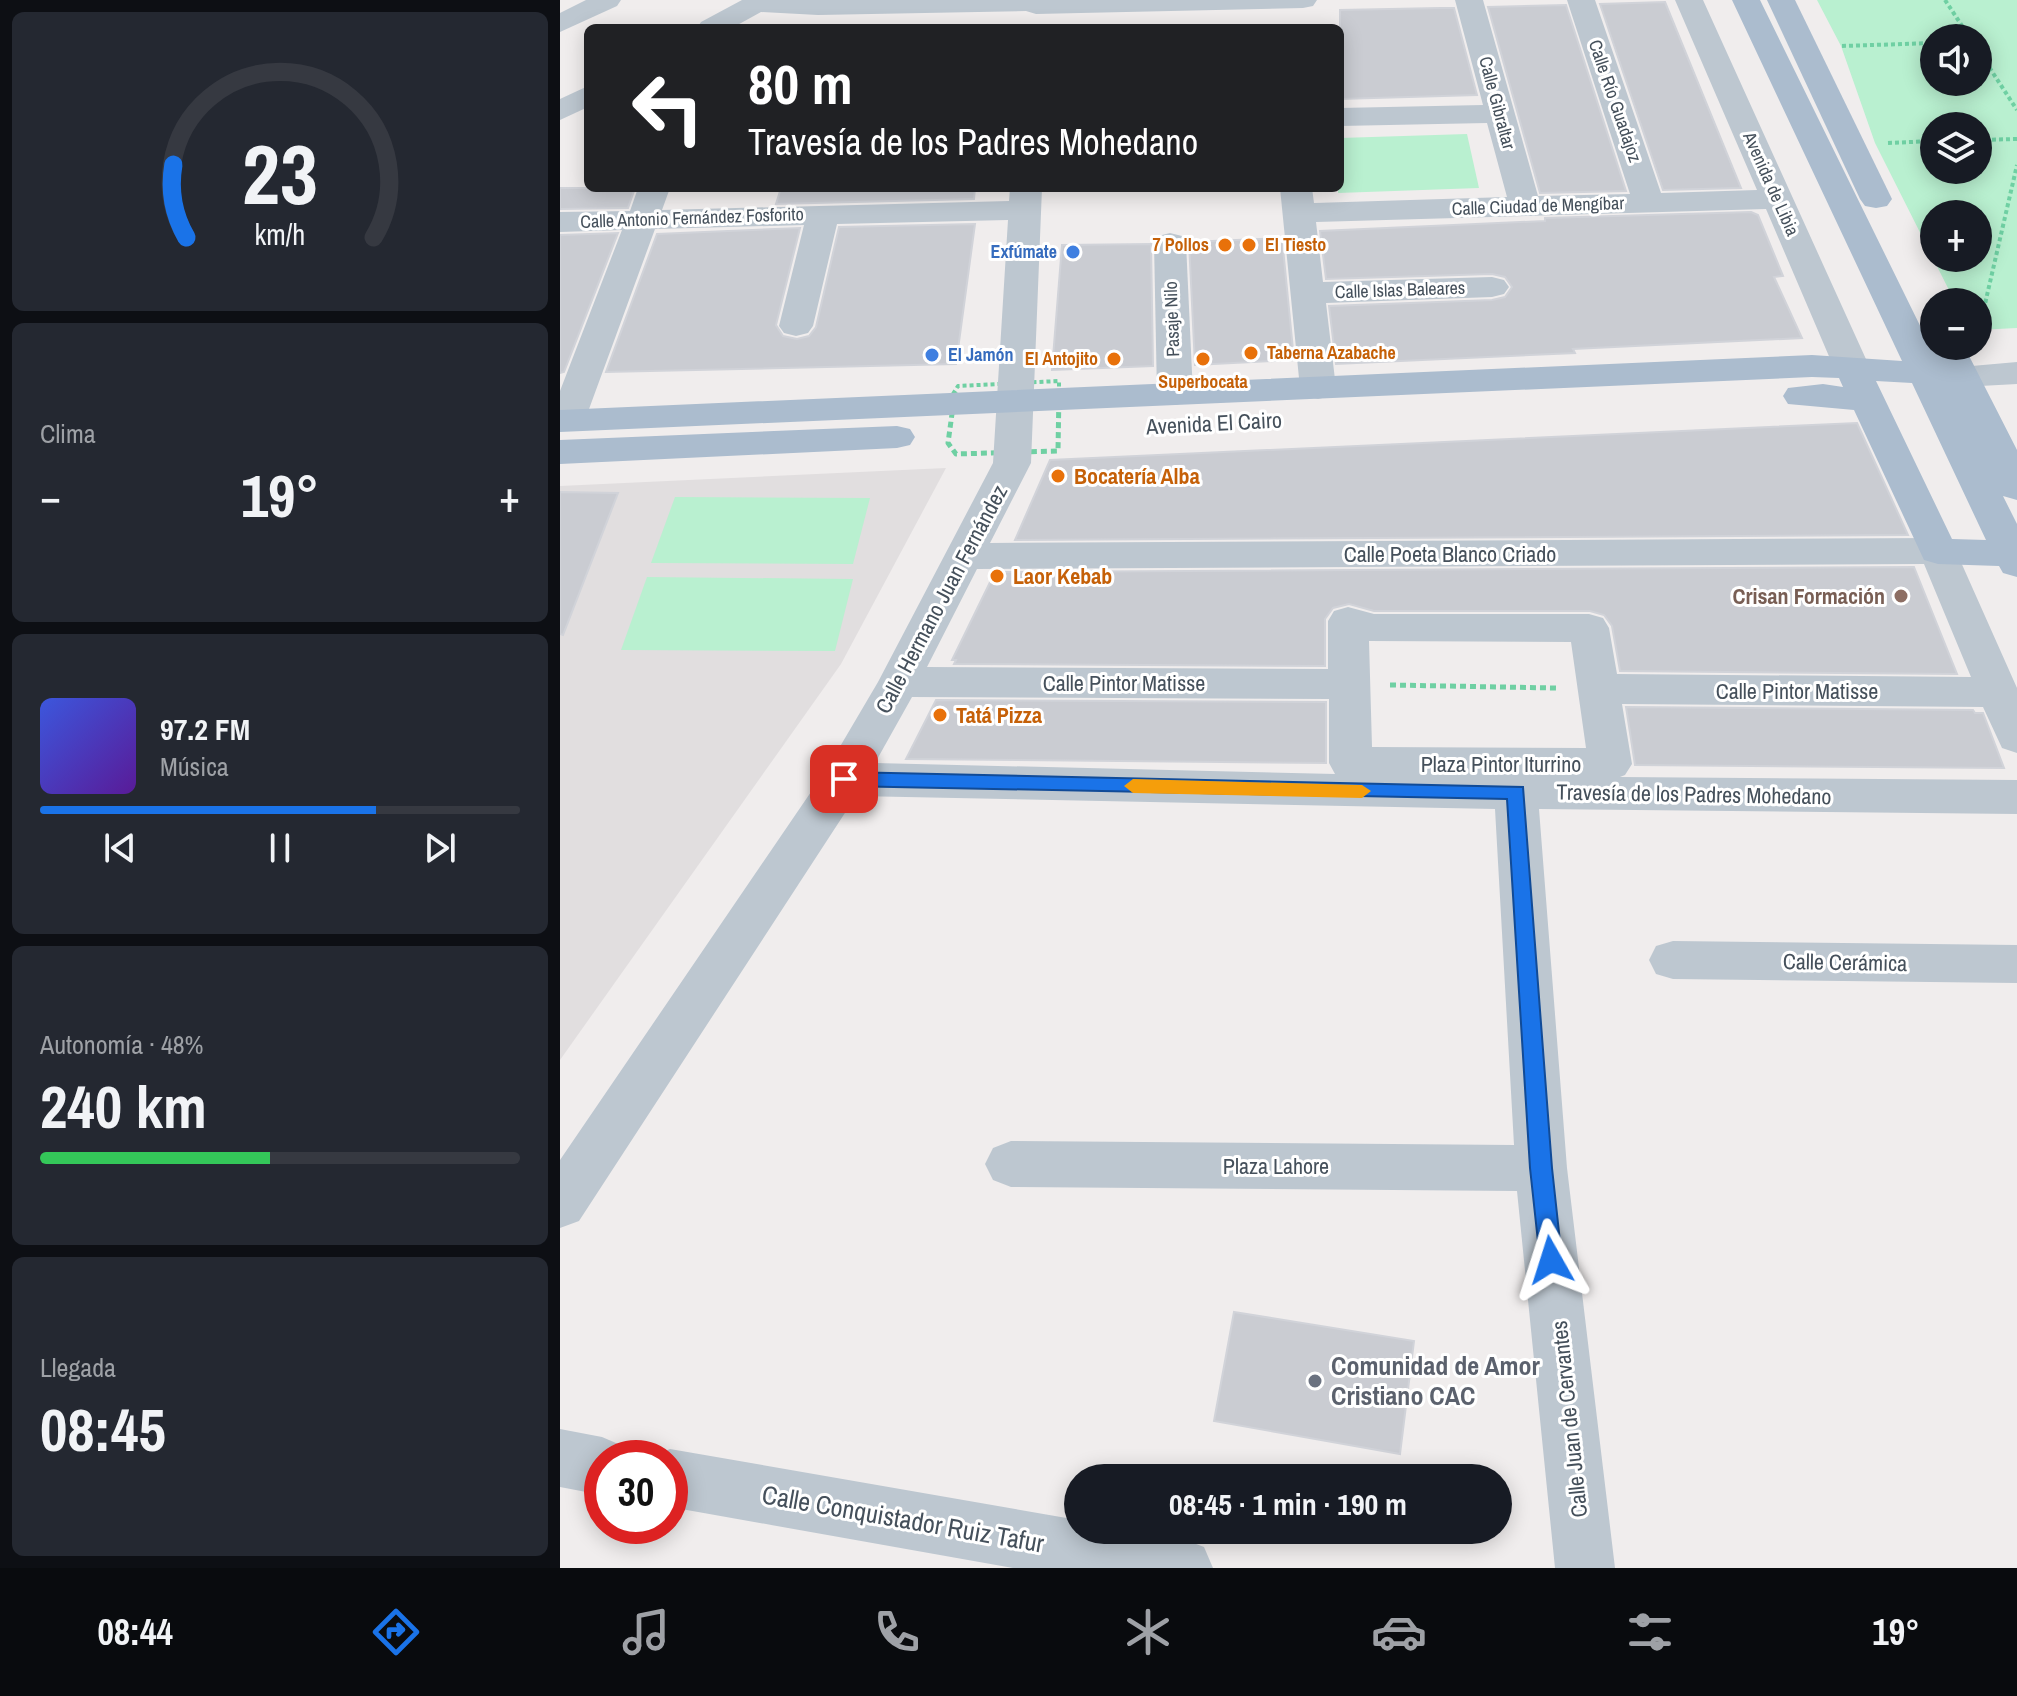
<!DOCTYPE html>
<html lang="es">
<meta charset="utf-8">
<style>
body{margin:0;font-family:"Archivo Narrow",sans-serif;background:#242831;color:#f1f3f6;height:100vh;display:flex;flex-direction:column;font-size:30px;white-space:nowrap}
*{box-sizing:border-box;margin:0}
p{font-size:26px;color:#9ea1a6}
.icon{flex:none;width:44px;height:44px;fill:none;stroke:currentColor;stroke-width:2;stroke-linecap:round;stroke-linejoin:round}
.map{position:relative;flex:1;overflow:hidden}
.panel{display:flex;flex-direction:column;gap:12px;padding:12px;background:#0d0f14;width:560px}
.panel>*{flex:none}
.hud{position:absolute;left:24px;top:24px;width:760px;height:168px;border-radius:12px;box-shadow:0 4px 20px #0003;background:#202124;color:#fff;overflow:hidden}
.controls{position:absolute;left:1360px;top:24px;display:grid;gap:16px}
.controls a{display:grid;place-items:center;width:72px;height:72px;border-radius:50%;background:#171b24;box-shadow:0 4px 20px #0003;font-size:40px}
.speed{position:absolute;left:24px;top:1440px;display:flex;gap:16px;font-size:40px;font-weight:700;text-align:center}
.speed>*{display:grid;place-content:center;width:104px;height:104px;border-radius:50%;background:#171b24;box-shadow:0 4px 20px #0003;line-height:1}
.speed .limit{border:12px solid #d22;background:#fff;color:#111}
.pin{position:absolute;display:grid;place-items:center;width:68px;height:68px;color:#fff;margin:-34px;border-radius:16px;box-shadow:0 4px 12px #0006}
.me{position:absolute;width:88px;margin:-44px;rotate:354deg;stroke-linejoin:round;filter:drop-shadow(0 0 6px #0008)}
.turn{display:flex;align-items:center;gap:28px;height:168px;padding:0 32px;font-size:36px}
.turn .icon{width:104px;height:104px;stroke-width:2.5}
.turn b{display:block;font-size:56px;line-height:68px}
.big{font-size:60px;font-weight:700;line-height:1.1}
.panel .widget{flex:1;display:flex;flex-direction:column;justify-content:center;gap:12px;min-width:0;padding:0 28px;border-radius:12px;background:#242831}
.panel .dial{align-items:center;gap:0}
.dial svg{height:208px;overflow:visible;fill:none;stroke:#363941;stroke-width:7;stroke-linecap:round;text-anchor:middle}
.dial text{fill:#f1f3f6;stroke:none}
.song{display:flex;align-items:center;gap:24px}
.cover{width:96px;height:96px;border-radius:12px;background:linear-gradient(135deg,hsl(230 70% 55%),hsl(270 70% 35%))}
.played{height:8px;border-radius:4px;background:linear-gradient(90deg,#1a73e8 70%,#363941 70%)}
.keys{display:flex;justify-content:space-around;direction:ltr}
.heat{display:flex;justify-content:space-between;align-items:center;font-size:44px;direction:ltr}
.charge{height:12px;border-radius:6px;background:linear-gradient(90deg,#34c759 48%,#363941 0)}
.trip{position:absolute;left:504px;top:1464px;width:448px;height:80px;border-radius:40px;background:#171b24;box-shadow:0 4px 20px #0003;font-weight:700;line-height:80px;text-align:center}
.menu{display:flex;height:128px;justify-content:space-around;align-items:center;background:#090b0e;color:#9ea1a6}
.menu .icon{width:56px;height:56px}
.menu .current{color:#1a73e8}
.menu b{font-size:36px;color:#f1f3f6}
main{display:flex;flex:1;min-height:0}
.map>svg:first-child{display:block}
</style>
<main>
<section class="panel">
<div class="widget dial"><svg viewBox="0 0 100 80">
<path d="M14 69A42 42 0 1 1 86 69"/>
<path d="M14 69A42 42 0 0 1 9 41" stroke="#1a73e8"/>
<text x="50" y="56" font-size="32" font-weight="700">23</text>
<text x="50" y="72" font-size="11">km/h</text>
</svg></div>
<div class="widget"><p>Clima</p>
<div class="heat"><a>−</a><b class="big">19°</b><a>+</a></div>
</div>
<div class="widget">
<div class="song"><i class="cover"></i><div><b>97.2 FM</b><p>Música</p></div></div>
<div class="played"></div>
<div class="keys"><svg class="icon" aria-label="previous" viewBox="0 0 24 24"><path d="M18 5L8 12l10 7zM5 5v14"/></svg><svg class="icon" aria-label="pause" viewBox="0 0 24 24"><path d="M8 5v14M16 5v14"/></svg><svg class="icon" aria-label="next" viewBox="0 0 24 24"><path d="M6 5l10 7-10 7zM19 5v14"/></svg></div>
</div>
<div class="widget"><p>Autonomía · 48%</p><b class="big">240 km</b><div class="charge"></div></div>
<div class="widget"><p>Llegada</p><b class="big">08:45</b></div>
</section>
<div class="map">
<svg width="1457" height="1568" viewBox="0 0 1457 1568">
<rect width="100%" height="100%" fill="#f0eded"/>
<polygon fill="#e1dedf" points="386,468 281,664 0,1060 0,486"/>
<g fill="#b9f0d0" fill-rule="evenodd">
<path d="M 1257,0 L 1457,0 L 1457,328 L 1418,330 L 1418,302 L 1395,302 L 1315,143 L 1281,46 ZM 1418,38 L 1418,82 L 1374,82 L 1374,38 ZM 1418,126 L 1418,170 L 1374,170 L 1374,126 ZM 1418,214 L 1418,258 L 1374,258 L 1374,214 Z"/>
<polygon points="907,134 919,188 778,193 780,138"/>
<polygon points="115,497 310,498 293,564 91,563"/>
<polygon points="87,577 293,579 275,651 61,650"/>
</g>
<g fill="#caccd2" stroke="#d1d3d9" stroke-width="2">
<polygon points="1105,2 1181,188 1103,190 1040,4"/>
<polygon points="1006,5 1066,191 980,193 928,7"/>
<polygon points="880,8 894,8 917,95 780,99 780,10"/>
<polygon points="0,188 75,188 68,208 0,209"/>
<polygon points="221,188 415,188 414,199 216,204"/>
<polygon points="1191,212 1198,215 1223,276 1214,277 1242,338 1013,349 1015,353 776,364 769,306 932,300 945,297 952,287 945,277 932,274 766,279 760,231 985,221 985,218"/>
<polygon points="415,224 396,364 46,372 97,234 240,228 216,325 223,336 237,339 249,336 256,327 279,227"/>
<polygon points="58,233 4,372 0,373 0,235"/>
<polygon points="722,238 734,360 635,365 629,242"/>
<polygon points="591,244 593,366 492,370 502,245"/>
<polygon points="1297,423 1348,535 455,540 490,460"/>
<polygon points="0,492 58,493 3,635 0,634"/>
<polygon points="1354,567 1397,674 1060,671 1052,626 1044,615 1030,611 814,611 789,604 773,608 765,619 765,666 394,664 396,660 392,660 435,572"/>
<polygon points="376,700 766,702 766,763 346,759"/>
<polygon points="1066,707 1413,710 1415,713 1423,713 1444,768 1075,765"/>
<polygon points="674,1312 854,1341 840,1454 654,1421"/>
</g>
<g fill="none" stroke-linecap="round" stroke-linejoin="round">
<g stroke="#6fd0a3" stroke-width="4" stroke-dasharray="4 3" stroke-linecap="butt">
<polyline points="1385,0 1410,38"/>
<polyline points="1282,46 1374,43"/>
<polyline points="1418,50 1457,110"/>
<polyline points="1418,140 1457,139"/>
<polyline points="1328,143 1374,141"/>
<polyline points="1419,330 1457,165"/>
<polyline points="393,394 398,386 499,381 499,394"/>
</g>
<g stroke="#6fd0a3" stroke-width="5" stroke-dasharray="6 4" stroke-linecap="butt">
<polyline points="395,392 388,443 396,454 498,451 499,392"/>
<polyline points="830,685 996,688"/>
</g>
<g fill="#bdc7d0" fill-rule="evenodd">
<polygon points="26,0 61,0 57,6 0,32 0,13"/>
<polygon points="182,0 757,0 753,6 743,8 476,14 466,11 258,15 201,12 172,28 137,28 141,22"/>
<polygon points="895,0 923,0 978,196 1070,194 1007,0 1035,0 1101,193 1197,190 1115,0 1143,0 1310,368 1304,375 1292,379 1280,375 1274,368 1206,209 756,222 763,282 932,277 944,280 949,287 944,294 932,297 766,303 776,388 771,396 758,399 745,396 740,388 720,188 752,188 754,203 947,197 927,123 780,126 780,108 923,105"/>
<polygon points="28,86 28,107 0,120 0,99"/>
<path d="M 78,188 L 110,188 L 102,210 L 449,201 L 450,188 L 482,188 L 471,463 L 430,543 L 1378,538 L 1392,542 L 1457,688 L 1457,753 L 1442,748 L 1423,707 L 1062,704 L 1072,764 L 1065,775 L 1060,777 L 1457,780 L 1457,814 L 979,809 L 1007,1168 L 1055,1568 L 995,1568 L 957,1191 L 451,1187 L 433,1180 L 425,1164 L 433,1148 L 451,1141 L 954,1145 L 935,809 L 296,796 L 19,1221 L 0,1228 L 0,1160 L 268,767 L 318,682 L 433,463 L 448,220 L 277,224 L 253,326 L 248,333 L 236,336 L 224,333 L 219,326 L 244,225 L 95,229 L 25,420 L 20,428 L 0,429 L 0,391 L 62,230 L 0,232 L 0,212 L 70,211 ZM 1364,564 L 1411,677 L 1057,674 L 1049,628 L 1043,618 L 1029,614 L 814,614 L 788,607 L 774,611 L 768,621 L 768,669 L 367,667 L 417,569 ZM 809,641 L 1011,642 L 1026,748 L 812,747 ZM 352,697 L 769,699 L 769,763 L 775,774 L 315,763 Z"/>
<polygon points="610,233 622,236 626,243 633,394 628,402 615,405 602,402 597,394 594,243 598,236"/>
<polygon points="1457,362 1457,384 1402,387 1389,384 1384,376 1389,368"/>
<polygon points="1113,941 1457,945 1457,983 1113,979 1096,974 1089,960 1096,946"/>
<polygon points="0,1429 42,1437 63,1446 68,1458 42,1458 42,1495 0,1487"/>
<path d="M 110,1449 L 518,1520 L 518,1530 C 562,1530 603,1530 644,1547 L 653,1568 L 453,1568 L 110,1507 L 110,1458 L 89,1458 Z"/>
</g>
<g fill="#abbcce" fill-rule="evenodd">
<path d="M 1172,0 L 1200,0 L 1372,350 L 1374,346 L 1404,346 L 1457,450 L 1457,500 L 1443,496 L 1457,524 L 1457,577 L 1443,573 L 1439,566 L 1378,564 L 1364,560 L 1294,410 L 1228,404 L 1223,396 L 1228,388 L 1263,384 L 1283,387 L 1279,378 L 1252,377 L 0,432 L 0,410 L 1252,355 L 1342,361 ZM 1316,381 L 1352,383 L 1426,540 L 1392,539 Z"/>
<polygon points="1207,0 1235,0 1332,199 1327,206 1316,208 1305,206 1300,199"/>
<polygon points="337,426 350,429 355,437 350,445 337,448 0,464 0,440"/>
</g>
</g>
<polygon fill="#1a73e8" stroke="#114b97" stroke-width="2" points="284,772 963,787 992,1168 1002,1260 999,1268 991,1271 983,1268 980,1260 970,1168 947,799 284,786 275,779"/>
<polygon fill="#f59e0b" points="573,779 802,785 811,791 802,798 573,793 564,786"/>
<g fill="#e8710a" stroke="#fff" stroke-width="3">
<circle cx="665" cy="245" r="8"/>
<circle cx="689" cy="245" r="8"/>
<circle cx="691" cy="353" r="8"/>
<circle cx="554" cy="359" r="8"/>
<circle cx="643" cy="359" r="8"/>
<circle cx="498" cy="476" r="8"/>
<circle cx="437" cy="576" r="8"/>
<circle cx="380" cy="715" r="8"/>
</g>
<g fill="#3f7fe0" stroke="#fff" stroke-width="3">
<circle cx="513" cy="252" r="8"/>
<circle cx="372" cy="355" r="8"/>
</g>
<circle fill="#8d6e63" stroke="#fff" stroke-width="3" cx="1341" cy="596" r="8"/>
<circle fill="#6b7280" stroke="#fff" stroke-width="3" cx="755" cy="1381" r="8"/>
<g text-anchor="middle" stroke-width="6" stroke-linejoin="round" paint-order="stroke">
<g font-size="18" fill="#45505b" stroke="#fff">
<text transform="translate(1055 101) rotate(71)" y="6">Calle Río Guadajoz</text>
<text transform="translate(937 103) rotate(75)" y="6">Calle Gibraltar</text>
<text transform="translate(1211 184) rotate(66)" y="6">Avenida de Libia</text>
<text transform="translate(978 206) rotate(-2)" y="6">Calle Ciudad de Mengíbar</text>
<text transform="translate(132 218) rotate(-2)" y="6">Calle Antonio Fernández Fosforito</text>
<text transform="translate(840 290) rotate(-2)" y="6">Calle Islas Baleares</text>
<text transform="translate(612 319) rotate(-92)" y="6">Pasaje Nilo</text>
</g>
<g font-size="18" font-weight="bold" fill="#c56008" stroke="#fff" text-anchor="end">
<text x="649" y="251">7 Pollos</text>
<text x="705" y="251" text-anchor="start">El Tiesto</text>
<text x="707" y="359" text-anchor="start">Taberna Azabache</text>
<text x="538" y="365">El Antojito</text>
<text x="643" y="388" text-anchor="middle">Superbocata</text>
</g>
<g font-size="18" font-weight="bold" fill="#366cbe" stroke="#fff" text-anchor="end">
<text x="497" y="258">Exfúmate</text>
<text x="388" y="361" text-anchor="start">El Jamón</text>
</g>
<g font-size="22" fill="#45505b" stroke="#fff">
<text transform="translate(654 423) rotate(-3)" y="8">Avenida El Cairo</text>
<text x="890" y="562">Calle Poeta Blanco Criado</text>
<text transform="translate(381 599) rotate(-62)" y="8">Calle Hermano Juan Fernández</text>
<text x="564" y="691">Calle Pintor Matisse</text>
<text x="1237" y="699">Calle Pintor Matisse</text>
<text x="941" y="772">Plaza Pintor Iturrino</text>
<text transform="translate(1134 794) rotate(1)" y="8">Travesía de los Padres Mohedano</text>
<text transform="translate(1285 962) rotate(1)" y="8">Calle Cerámica</text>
<text x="716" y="1174">Plaza Lahore</text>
<text transform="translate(1009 1419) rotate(-96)" y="8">Calle Juan de Cervantes</text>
</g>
<g font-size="22" font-weight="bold" fill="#c56008" stroke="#fff" text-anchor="start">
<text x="514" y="484">Bocatería Alba</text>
<text x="453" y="584">Laor Kebab</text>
<text x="396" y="723">Tatá Pizza</text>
</g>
<g font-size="22" font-weight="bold" fill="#785e54" stroke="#fff" text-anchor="end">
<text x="1325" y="604">Crisan Formación</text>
</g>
<g font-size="26" font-weight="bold" fill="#5b616d" stroke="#fff" text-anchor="start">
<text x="771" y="1375">Comunidad de Amor<tspan x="771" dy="30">Cristiano CAC</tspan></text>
</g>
<g font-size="26" fill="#45505b" stroke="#fff">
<text transform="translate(343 1519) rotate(10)" y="9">Calle Conquistador Ruiz Tafur</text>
</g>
</g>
</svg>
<div class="controls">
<a><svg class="icon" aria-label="sound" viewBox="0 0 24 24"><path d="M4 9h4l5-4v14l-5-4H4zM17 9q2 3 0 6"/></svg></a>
<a><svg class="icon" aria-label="layers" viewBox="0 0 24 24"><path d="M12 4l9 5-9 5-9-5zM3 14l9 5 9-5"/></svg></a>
<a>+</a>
<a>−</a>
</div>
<div class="speed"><div class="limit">30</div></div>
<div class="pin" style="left:284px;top:779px;background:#d93025"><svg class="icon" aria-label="arrive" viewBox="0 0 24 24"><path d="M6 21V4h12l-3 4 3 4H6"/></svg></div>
<svg class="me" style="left:991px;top:1260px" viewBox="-20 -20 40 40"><path d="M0-17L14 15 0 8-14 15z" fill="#1a73e8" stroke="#fff" stroke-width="4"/></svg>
<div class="trip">08:45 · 1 min · 190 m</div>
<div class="hud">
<div class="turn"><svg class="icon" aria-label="left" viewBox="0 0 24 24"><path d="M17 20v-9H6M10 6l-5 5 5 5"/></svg><div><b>80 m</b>Travesía de los Padres Mohedano</div></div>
</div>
</div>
</main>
<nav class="menu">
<b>08:44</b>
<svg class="icon current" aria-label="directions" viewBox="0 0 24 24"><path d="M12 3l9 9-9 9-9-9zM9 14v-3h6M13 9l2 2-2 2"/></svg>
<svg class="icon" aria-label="music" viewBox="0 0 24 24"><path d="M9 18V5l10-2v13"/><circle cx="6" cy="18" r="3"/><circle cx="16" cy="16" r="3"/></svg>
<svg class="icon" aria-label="phone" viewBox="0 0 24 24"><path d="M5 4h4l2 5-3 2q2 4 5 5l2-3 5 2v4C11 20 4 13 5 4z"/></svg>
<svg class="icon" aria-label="climate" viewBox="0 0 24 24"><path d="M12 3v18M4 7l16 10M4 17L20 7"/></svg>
<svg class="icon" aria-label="car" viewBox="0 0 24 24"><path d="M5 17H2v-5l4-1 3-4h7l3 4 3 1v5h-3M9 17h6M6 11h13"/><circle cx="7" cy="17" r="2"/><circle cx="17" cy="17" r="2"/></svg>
<svg class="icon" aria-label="filters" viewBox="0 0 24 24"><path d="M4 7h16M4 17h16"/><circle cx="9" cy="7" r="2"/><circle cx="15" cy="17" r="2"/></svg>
<b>19°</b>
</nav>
